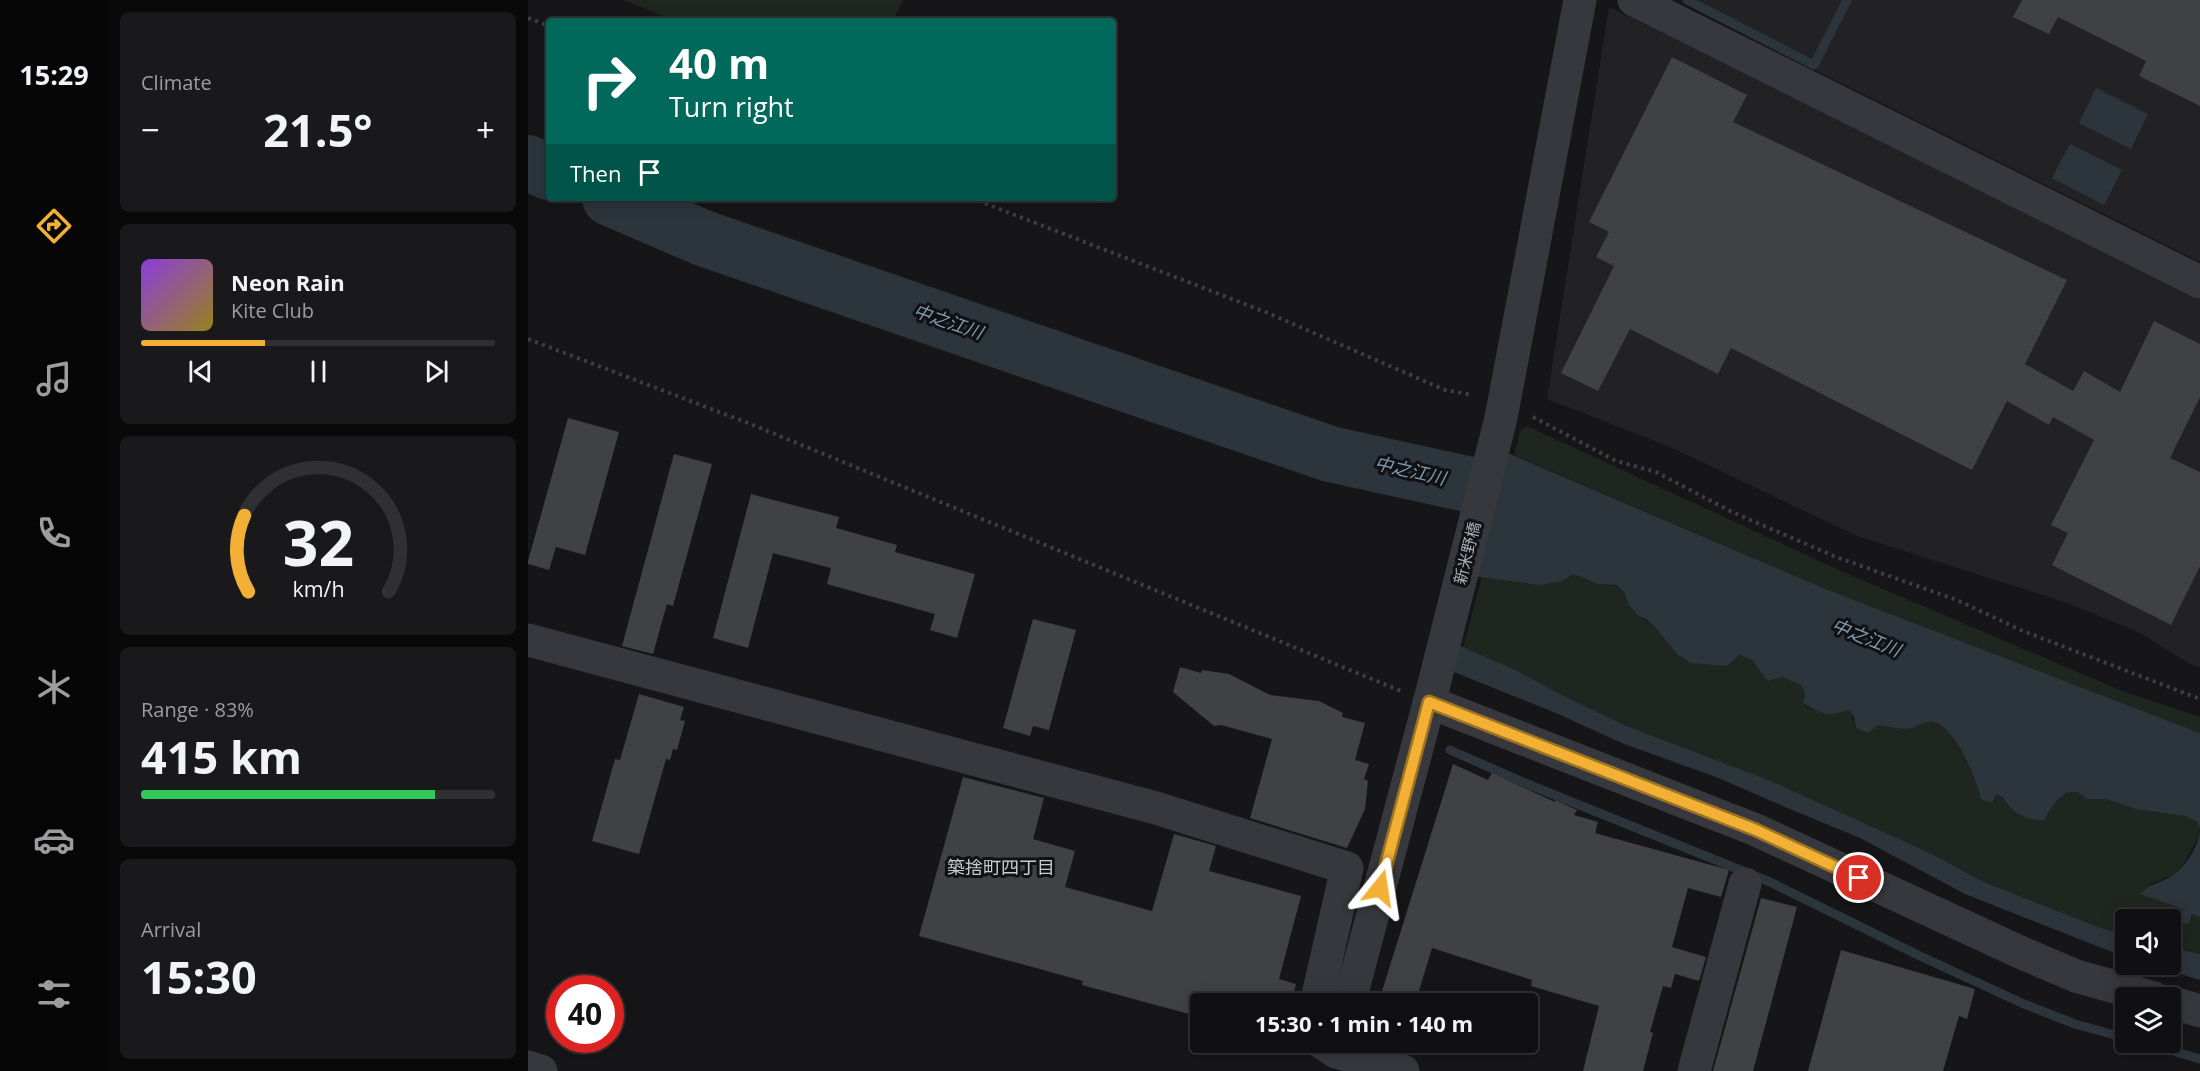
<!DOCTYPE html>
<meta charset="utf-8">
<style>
body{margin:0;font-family:"Open Sans","Noto Sans JP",sans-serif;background:#19191b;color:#f1f3f6;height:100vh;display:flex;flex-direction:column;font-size:22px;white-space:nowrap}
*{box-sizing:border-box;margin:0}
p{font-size:20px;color:#9c9d9f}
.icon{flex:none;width:33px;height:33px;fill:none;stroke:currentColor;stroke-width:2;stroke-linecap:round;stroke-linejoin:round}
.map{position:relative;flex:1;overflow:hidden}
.sheet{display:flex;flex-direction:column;gap:12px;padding:12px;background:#09090a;width:420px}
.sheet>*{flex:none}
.hud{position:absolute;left:18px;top:18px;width:570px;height:183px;border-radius:6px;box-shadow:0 3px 15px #0003,0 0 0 2px #303032;background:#00695c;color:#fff;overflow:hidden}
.fabs{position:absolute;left:1587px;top:909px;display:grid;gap:12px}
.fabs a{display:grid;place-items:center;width:66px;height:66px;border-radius:6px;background:#101012;box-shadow:0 3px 15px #0003,0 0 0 2px #303032;font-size:30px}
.speed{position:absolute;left:18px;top:975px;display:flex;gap:12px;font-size:30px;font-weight:700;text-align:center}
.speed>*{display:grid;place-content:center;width:78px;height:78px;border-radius:50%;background:#101012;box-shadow:0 3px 15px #0003,0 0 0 2px #303032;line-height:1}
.speed .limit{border:9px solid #d22;background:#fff;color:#111}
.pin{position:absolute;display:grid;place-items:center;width:51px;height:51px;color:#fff;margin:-26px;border:3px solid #fff;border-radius:50%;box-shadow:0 2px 6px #0007}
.me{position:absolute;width:66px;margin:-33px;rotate:15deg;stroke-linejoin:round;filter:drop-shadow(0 0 4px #0008)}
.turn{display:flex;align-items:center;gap:21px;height:126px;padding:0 24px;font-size:27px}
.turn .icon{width:78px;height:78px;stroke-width:2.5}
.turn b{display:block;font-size:42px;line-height:51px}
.then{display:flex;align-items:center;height:57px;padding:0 24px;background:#0003;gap:12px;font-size:22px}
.big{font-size:45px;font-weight:700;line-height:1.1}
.sheet .widget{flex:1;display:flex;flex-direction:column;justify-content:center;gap:9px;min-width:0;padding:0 21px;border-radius:9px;background:#19191b}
.sheet .dial{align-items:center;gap:0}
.dial svg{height:156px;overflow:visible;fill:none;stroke:#303032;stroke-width:7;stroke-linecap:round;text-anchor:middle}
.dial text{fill:#f1f3f6;stroke:none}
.song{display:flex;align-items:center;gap:18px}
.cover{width:72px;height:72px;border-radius:9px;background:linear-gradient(135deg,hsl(270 70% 55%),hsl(50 70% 35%))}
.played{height:6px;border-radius:3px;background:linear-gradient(90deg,#f2b134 35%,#303032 35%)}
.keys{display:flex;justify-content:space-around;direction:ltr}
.heat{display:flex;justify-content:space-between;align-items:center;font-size:33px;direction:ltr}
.charge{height:9px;border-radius:4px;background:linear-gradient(90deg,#34c759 83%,#303032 0)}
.trip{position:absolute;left:662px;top:993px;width:348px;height:60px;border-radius:6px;background:#101012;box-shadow:0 3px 15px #0003,0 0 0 2px #303032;font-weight:700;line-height:60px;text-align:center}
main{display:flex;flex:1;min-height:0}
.tabs{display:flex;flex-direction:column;width:108px;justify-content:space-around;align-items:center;background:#060607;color:#9c9d9f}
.tabs .icon{width:42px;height:42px}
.tabs .on{color:#f2b134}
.tabs b{font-size:27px;color:#f1f3f6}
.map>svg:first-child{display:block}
</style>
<main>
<nav class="tabs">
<b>15:29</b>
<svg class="icon on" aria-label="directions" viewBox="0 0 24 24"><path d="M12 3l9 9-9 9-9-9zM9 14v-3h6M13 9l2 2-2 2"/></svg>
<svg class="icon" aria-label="music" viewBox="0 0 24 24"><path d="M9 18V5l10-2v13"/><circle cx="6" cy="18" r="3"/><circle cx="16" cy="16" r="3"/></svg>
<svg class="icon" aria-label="phone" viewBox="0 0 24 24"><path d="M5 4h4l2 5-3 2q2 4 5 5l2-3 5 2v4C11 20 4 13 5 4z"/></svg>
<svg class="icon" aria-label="climate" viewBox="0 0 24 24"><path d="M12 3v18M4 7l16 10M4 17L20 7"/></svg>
<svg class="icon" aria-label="car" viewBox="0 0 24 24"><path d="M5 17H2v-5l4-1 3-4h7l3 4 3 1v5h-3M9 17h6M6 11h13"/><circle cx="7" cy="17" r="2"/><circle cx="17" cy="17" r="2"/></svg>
<svg class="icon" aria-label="filters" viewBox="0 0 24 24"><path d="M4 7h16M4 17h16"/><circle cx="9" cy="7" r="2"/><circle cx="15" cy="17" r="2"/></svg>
</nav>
<section class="sheet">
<div class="widget"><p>Climate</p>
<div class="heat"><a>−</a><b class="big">21.5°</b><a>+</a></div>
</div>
<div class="widget">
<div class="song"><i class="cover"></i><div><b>Neon Rain</b><p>Kite Club</p></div></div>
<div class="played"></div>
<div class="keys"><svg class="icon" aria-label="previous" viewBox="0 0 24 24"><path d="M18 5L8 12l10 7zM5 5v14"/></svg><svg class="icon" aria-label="pause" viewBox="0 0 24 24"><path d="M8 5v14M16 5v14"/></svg><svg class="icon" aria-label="next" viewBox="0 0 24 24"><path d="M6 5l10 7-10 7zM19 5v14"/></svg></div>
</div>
<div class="widget dial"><svg viewBox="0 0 100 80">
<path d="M14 69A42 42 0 1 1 86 69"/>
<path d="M14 69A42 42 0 0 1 12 30" stroke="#f2b134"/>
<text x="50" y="56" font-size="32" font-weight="700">32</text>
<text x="50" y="72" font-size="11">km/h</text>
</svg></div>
<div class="widget"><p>Range · 83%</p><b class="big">415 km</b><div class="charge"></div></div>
<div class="widget"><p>Arrival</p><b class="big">15:30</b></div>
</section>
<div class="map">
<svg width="1672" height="1071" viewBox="0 0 1672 1071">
<rect width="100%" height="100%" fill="#161618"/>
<g fill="#222225">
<polygon points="1165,0 1672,0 1672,262 1287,70 1284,61"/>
<polygon points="1081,7 1672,296 1672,668 1662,664 1612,633 1540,603 1329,536 1140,446 1019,399"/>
</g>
<g fill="#1e261f">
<polygon points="95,0 375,0 365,21 148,21"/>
<polygon points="999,426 1313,571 1594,691 1672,717 1672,733 1300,590 986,455 992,431"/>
<path d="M 1044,575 C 1055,576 1061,583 1071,584 C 1079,586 1087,583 1093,590 C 1100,596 1101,607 1108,614 C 1113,619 1121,621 1127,627 L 1224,660 L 1240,681 L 1254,677 L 1273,685 L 1277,693 L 1275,704 L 1285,710 L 1322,711 L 1328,728 C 1336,727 1344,724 1351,725 C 1360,725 1370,730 1379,729 C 1388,728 1396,720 1405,722 C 1429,728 1448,778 1453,799 L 1468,795 L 1474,796 L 1478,804 L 1520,815 L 1528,800 L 1539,792 L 1550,792 L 1558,799 L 1577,799 L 1608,809 L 1658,816 L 1668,821 L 1672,828 L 1671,836 L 1655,865 L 1647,874 L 1622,884 L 1655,909 L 1672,917 L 1672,954 L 1643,948 L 1642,920 L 1598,920 L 1597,935 L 1570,927 L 1456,882 L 1402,853 L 1336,823 L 1243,781 L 1096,725 L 935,648 L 954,577 C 985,582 1015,590 1044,575 Z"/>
</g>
<g fill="#2c353c">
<polygon points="1568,88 1620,114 1603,149 1551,123"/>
<polygon points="1542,144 1594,170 1576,205 1524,178"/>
<path d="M 975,451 L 1300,590 L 1672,733 L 1672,828 L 1668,821 L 1657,816 L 1608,809 L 1577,799 L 1558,799 L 1550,792 L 1539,792 L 1533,797 L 1528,801 L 1516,820 C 1497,821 1483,812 1474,796 L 1468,795 L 1464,803 L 1453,799 C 1448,778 1428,727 1405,722 C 1395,720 1387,729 1378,729 C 1369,729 1359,726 1350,725 L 1340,733 L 1328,728 L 1326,717 L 1322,711 C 1314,710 1311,714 1303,714 C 1293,714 1283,708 1275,703 L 1277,693 L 1273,685 L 1254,677 L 1240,681 L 1224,660 L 1211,655 L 1199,666 L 1163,663 L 1149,654 L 1127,627 L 1118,619 L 1110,616 L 1101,605 L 1096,592 L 1088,585 L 1069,584 L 1051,576 L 1044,575 L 1034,581 L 1012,585 L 944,576 Z"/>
<polygon points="923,642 983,668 1030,693 1096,725 1243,781 1336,823 1402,853 1456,882 1570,927 1597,935 1597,957 1437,894 1332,838 1257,807 1188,777 1096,744 1028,713 916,668"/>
<path d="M 1672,830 L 1672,917 L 1664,914 L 1660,924 L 1654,922 L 1655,909 L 1612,894 C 1625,882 1632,884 1645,875 C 1658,867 1671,845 1672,830 Z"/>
<polygon points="1643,948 1672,954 1672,980 1622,965 1642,964"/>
</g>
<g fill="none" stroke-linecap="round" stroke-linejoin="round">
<g stroke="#2c353c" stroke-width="9">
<polyline points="1159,0 1286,65 1319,0"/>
<polyline points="922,750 997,783 1242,882 1392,956 1496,1004 1547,1024 1598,1038"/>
<polyline points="1615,1042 1672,1059"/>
</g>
<g stroke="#2c353c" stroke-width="56">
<polyline points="0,163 21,172"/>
<polyline points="82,198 175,238 802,454 980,493 1012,506"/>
</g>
</g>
<g fill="#404145">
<polygon points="1494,0 1672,0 1672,106 1611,76 1618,61 1530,17 1521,34 1485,17"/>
<polygon points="1144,57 1219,95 1205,122 1539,280 1497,364 1545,391 1556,371 1592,392 1626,321 1672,344 1672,397 1642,458 1672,472 1672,566 1643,625 1524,565 1540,533 1523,525 1566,440 1525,417 1521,425 1479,401 1444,470 1203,348 1190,374 1102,329 1070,391 1033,373 1086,266 1068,257 1081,232 1061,222"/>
<polygon points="40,418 91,432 57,555 28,547 21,570 0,564 0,561"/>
<polygon points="146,454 184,464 145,606 139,604 125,654 94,646"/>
<polygon points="223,494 311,517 308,528 369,545 367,552 447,574 429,638 402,630 407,614 299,584 303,568 245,553 220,648 185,638"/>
<polygon points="505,619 548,630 521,730 505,726 502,736 475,728"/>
<polygon points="652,667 673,673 674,670 701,674 742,695 791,701 815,713 814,717 837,723 827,760 841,764 836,779 840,781 837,809 819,848 722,818 744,739 693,725 686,726 645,692"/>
<polygon points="111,694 156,707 152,720 157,721 149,750 145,749 142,760 138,759 111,854 64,841 87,759 92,760"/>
<polygon points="925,764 960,780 964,773 1027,802 1027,800 1049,810 1046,815 1070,822 1067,833 1201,870 1193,897 1160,888 1144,947 1178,957 1171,981 1147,974 1143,988 1135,986 1122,1032 1125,1033 1115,1071 1055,1071 1071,1006 1003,986 1004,980 904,948 887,1004 850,1004"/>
<polygon points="435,777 516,798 505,839 547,851 537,887 624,911 646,834 688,846 681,871 773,896 751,979 768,984 763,1004 672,1004 672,1017 554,985 555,981 391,936"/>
<polygon points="1233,898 1269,907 1225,1071 1185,1071"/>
<polygon points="1313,950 1447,989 1439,1019 1431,1016 1415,1071 1280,1071"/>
</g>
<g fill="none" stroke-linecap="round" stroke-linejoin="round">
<g stroke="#3d3f44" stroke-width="4" stroke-dasharray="3 4.5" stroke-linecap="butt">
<polyline points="0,18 21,26"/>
<polyline points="443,198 740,313 917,390 945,395"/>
<polyline points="0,339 220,423 873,691"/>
<polyline points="1005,417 1088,461 1128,472 1204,512 1308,557 1429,600 1495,631 1672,699"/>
</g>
<g stroke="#37383d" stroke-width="33">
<polyline points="1106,0 1672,282"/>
<polyline points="0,640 628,808 819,868 788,1004"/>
<polyline points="901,702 1228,830 1494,953 1548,976 1626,998"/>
<polyline points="1642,1002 1672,1011"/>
<polyline points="821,1004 905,688 973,418 1052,0"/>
<polyline points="793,1042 808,1052 875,1071"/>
<polyline points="0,1067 13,1071"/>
<polyline points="1166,1071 1217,884"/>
</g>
</g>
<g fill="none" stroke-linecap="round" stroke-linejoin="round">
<g stroke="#9d7322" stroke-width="15">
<polyline id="route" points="852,888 901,702 1228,830 1331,878"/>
</g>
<use href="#route" stroke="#f2b134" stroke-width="10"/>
</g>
<g text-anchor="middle" stroke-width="6" stroke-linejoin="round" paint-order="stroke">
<g font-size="16" fill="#a8adb8" stroke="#111113">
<text transform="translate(939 553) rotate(-76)" y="6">新米野橋</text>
</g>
<g font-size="18" font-style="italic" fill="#7f9bb3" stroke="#111113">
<text transform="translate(420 322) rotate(19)" y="6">中之江川</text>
<text transform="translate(882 471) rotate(13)" y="6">中之江川</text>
<text transform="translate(1338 638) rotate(22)" y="6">中之江川</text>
</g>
<g font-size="18" fill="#c9ccd4" stroke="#111113">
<text x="473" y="874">築捨町四丁目</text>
</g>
</g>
</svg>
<div class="fabs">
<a><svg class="icon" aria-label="sound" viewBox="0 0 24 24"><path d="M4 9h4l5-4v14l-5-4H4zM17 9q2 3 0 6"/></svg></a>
<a><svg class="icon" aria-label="layers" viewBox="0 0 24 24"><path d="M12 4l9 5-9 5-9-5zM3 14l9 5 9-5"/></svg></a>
</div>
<div class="speed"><div class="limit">40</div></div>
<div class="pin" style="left:1331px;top:878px;background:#d93025"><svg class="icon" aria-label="arrive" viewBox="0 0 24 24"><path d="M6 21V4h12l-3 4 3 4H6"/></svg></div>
<svg class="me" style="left:852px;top:888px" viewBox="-20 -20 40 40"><path d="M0-17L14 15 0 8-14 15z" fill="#f2b134" stroke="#fff" stroke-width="4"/></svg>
<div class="trip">15:30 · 1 min · 140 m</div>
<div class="hud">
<div class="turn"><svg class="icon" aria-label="right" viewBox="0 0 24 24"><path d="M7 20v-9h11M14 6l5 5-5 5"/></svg><div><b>40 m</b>Turn right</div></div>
<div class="then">Then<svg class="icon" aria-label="arrive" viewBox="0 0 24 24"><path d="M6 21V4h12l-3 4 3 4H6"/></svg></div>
</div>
</div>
</main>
